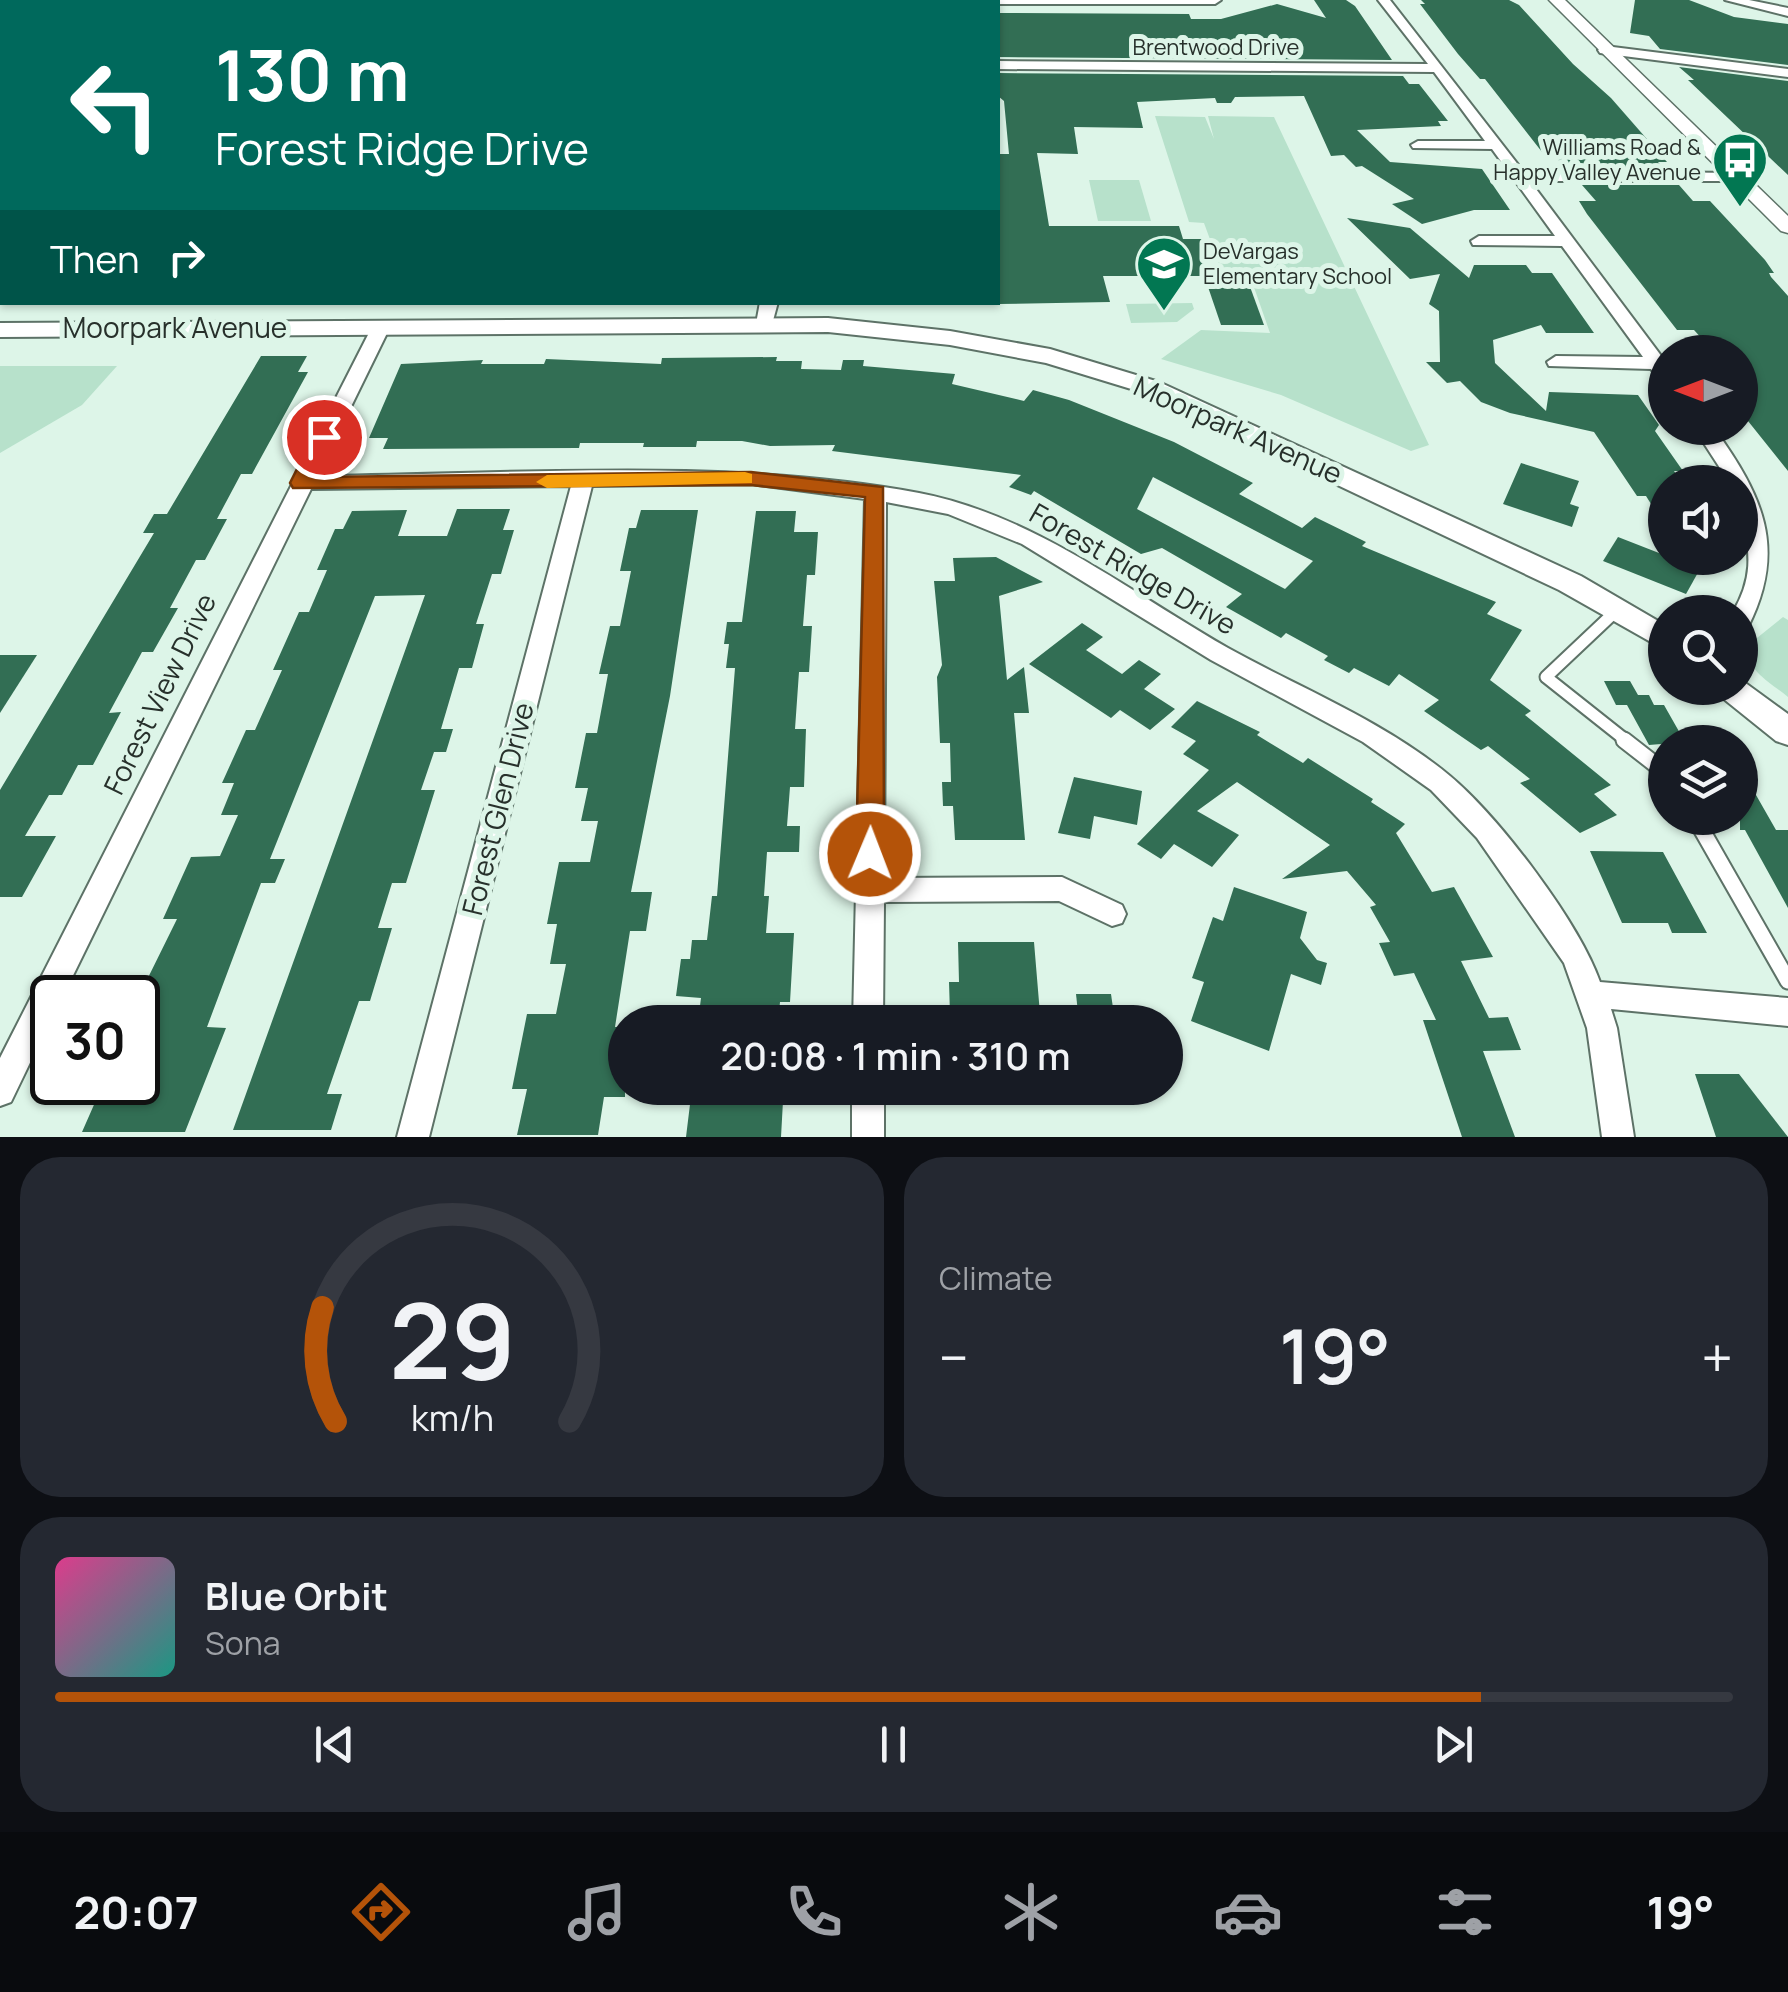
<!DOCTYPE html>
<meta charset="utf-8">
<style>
body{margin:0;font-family:Manrope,sans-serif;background:#242831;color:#f1f3f6;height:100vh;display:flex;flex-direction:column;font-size:38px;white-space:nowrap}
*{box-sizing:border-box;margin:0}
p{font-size:32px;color:#9ea1a6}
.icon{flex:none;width:55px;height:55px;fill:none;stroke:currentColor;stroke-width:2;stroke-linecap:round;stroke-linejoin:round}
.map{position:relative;height:1137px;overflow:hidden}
.drawer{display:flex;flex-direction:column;gap:20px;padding:20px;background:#0d0f14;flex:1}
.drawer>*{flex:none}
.guide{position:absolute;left:0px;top:0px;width:1000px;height:305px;box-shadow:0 2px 8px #0004;background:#00695c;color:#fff;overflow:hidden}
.needle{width:65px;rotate:270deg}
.tools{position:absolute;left:1648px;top:335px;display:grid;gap:20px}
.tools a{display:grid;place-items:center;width:110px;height:110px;border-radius:50%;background:#171b24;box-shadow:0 2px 8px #0004;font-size:50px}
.speed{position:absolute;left:30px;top:975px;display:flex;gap:20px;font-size:50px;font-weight:700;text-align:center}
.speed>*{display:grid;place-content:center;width:130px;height:130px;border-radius:50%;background:#171b24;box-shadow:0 2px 8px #0004;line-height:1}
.speed .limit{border:5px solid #111;border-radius:15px;background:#fff;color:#111}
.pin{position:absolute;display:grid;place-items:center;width:85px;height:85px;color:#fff;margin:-42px;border:5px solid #fff;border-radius:50%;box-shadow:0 2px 10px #0007}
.me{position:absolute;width:110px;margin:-55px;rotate:1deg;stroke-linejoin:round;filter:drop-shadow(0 0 8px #0008)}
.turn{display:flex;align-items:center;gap:35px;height:210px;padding:0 50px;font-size:45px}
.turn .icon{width:130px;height:130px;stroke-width:2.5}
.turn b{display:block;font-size:70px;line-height:85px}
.then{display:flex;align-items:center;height:95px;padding:0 50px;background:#0003;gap:20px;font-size:38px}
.big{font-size:75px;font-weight:600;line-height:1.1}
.drawer .tile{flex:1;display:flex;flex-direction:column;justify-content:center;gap:15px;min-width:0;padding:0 35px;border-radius:40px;background:#242831}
.drawer .dial{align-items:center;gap:0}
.dial svg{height:260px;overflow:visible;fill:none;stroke:#363941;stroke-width:7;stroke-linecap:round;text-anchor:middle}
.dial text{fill:#f1f3f6;stroke:none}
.song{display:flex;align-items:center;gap:30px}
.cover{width:120px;height:120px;border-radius:15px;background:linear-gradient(135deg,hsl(330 70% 55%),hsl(170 70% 35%))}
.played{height:10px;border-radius:5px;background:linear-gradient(90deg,#b45309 85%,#363941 85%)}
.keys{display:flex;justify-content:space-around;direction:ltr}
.heat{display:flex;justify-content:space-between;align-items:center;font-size:55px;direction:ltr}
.drawer .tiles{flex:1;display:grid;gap:20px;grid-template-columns:1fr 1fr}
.tile:last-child{grid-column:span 2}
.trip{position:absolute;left:608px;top:1005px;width:575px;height:100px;border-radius:50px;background:#171b24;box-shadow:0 2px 8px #0004;font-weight:600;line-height:100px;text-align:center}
.tab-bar{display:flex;height:160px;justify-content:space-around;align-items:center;background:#090b0e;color:#9ea1a6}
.tab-bar .icon{width:70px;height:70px}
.tab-bar .current{color:#b45309}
.tab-bar b{font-size:45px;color:#f1f3f6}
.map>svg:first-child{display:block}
</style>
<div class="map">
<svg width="1788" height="1137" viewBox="0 0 1788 1137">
<rect width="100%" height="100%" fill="#ddf5e8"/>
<g fill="#b7e1cb">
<polygon points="1155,116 1205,117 1214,139 1208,116 1274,117 1429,445 1411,451 1281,395 1161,359 1201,330 1270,333 1249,273 1222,272 1204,223 1189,222"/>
<polygon points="1089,180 1139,180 1151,221 1098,221"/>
<polygon points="1192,303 1194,309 1177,322 1131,323 1126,304"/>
<polygon points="0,366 117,366 82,405 0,453"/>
<path d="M 1783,617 L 1788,620 L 1788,697 C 1771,683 1745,670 1747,646 Z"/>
</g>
<g fill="#326e54" fill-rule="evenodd">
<polygon points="1314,0 1346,0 1355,6 1392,60 998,57 998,13 1189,14 1191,19 1221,19 1277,4 1326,18"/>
<polygon points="1421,0 1509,0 1519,5 1573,64 1611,98 1667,162 1658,162 1664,169 1568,168 1549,152 1542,152 1485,79 1480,79 1458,54 1420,4 1425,4"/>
<polygon points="1635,0 1689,0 1734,17 1788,24 1788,65 1660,49 1649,36 1630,33"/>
<polygon points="1679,67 1788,81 1788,175 1688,80 1694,80"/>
<polygon points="998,73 1403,76 1409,84 1419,84 1448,121 1438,121 1441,126 1357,130 1390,162 1482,169 1510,210 1474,210 1422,224 1392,204 1414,199 1362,166 1356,167 1344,155 1331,156 1304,96 1235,97 1231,103 1217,103 1215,98 1137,102 1143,128 1074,127 1078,154 1037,153 1049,226 1179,226 1183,239 1207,239 1219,276 1103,276 1110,302 998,304 998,154 1009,154 1004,101 998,96"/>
<polygon points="1582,185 1679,185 1693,201 1710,201 1765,260 1774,273 1769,273 1771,277 1788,296 1788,471 1740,411 1740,352 1714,352 1694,330 1677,330 1587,214 1579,201 1596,201"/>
<polygon points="1347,218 1410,228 1469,278 1474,265 1526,265 1532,273 1552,273 1594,333 1546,333 1541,325 1493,340 1495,363 1546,411 1549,392 1638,395 1659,425 1655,431 1683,471 1674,471 1682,482 1665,482 1665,526 1646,496 1637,496 1594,432 1510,413 1481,402 1460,381 1447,383 1426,362 1440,362 1439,311 1429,304 1440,274 1410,279"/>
<polygon points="1207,284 1249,284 1264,325 1221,325"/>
<polygon points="261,356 307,356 298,372 308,372 252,474 241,474 217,519 227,519 205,560 196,560 170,608 178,608 153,652 142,652 109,713 121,712 93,765 78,765 62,795 49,795 25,836 56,836 22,897 0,897 0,790 154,533 143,533 154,514 167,514"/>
<path d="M 777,357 L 776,361 L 802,361 L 801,369 L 841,370 L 843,360 L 864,360 L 863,366 L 955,374 L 952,384 L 1024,401 L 1033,390 L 1069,400 L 1174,442 L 1253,483 L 1239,494 L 1302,528 L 1315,517 L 1366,542 L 1362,546 L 1496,602 L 1487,614 L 1522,630 L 1490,680 L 1531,711 L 1525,715 L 1611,785 L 1594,794 L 1617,815 L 1580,833 L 1520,783 L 1530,779 L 1488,746 L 1481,750 L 1424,711 L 1439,700 L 1399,674 L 1389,686 L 1354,668 L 1349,673 L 1324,660 L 1328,656 L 1286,633 L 1281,638 L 1226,607 L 1242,594 L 1162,548 L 1141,554 L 1034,491 L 1031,495 L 1009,487 L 1021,475 L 832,451 L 835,445 L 770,446 L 742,441 L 697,441 L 696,447 L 643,447 L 644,443 L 580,443 L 579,448 L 383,449 L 388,438 L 369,438 L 401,364 L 483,360 L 481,364 L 544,364 L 546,359 L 661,364 L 662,358 ZM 1153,477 L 1313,561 L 1285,589 L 1137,509 Z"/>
<polygon points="1521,463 1579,481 1570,504 1579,507 1572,527 1503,504"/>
<polygon points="457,509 510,509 503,530 514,530 501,574 492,574 476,624 484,624 472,668 459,668 441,729 453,729 446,752 434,752 421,790 435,790 406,883 392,883 378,928 392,928 370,1001 359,1001 327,1094 342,1094 331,1130 233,1130 425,595 375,596 270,859 285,859 275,883 261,883 207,1027 226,1028 185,1132 82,1132 104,1082 138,1082 138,998 177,919 163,919 191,857 220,856 238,815 221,815 234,783 222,783 246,730 255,730 282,670 273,670 299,612 309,612 327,570 317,570 335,529 343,529 352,511 407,510 398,536 447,536"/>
<polygon points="641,510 698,510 670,696 631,892 652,892 646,931 630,931 615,1027 625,1027 625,1097 604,1097 598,1135 517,1135 527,1089 512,1089 527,1014 556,1014 566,964 550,964 557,924 547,924 559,862 590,862 598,821 581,821 588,788 575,788 586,733 597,733 608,674 599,674 610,626 620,626 631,571 620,571 629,528 636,528"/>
<polygon points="756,511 796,511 794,532 818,532 815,575 807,575 803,626 812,626 809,672 799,672 795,729 806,729 804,787 790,787 787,826 800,826 799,852 767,852 764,896 769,896 766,933 794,933 790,1002 780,1002 778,1022 698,1022 701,998 676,996 681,959 690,959 692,940 707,940 712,896 717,896 735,668 726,668 729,644 724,644 727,622 742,622"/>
<polygon points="1618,537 1700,569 1686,594 1603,561"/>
<polygon points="996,557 1043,582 999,596 1007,680 1024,667 1029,713 1014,713 1025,840 955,840 953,806 943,806 942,782 951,782 950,743 940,743 937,677 942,665 934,581 955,581 953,558"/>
<polygon points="1082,623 1103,637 1086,650 1122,674 1139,660 1161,674 1144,689 1175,709 1150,730 1120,710 1111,718 1029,664"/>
<polygon points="0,655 37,655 0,713"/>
<polygon points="1604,681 1630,681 1638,695 1649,695 1654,705 1664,705 1685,742 1649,745 1627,705 1616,705"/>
<polygon points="1197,701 1260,732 1257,735 1303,763 1308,758 1373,799 1371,802 1405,824 1396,833 1432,892 1454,887 1493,957 1461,961 1489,1018 1508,1017 1521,1050 1483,1051 1515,1137 1462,1137 1423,1020 1436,1020 1414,973 1394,976 1379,943 1390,942 1370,907 1376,905 1347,871 1282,879 1330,845 1237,782 1197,811 1239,835 1212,867 1174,844 1161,859 1137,844 1209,770 1183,754 1196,741 1171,727"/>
<polygon points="1740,767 1776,830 1788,830 1788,908 1745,830 1740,830"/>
<polygon points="1074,777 1142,791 1137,825 1094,816 1090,839 1058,833"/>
<polygon points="1590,851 1663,852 1707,933 1672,933 1668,923 1622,923"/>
<polygon points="1234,887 1307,912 1300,938 1317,960 1327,963 1321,985 1291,974 1269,1051 1191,1021 1204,982 1192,978 1213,917 1223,921"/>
<polygon points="958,942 1034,942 1040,1014 950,1014 949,982 959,982"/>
<polygon points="1076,994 1111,994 1115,1022 1079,1022"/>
<polygon points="1695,1074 1739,1074 1788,1137 1716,1137"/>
<polygon points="692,1088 749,1088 748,1101 783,1101 781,1137 686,1137"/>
</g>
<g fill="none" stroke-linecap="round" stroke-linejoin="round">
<g stroke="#5d7267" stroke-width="15">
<polyline id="service-far1" points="1617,610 1546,677 1628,742"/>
</g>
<g stroke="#5d7267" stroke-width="19">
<g id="service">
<polyline points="1624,740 1665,772"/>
<polyline points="1695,818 1788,981"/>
</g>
</g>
<g stroke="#5d7267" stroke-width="4">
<g id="minor">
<polygon points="327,0 370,0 371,2 329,2"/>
<polygon points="966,0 1221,0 1215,4 998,4"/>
<polygon points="1378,0 1390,0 1523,171 1741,173 1744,176 1736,181 1530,181 1665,361 1665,380 1658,378 1651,369 1549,366 1547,362 1556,356 1643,357 1562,246 1473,245 1471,241 1479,236 1555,236 1492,149 1413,148 1411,145 1418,141 1485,141 1434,72 998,69 998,61 1428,64"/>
<polygon points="1725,0 1749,0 1788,8 1788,16"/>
<polygon points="1605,46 1788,69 1788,77 1600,53 1598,50"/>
<polygon points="2,55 2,65 0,66 0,56"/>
<polygon points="0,197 2,198 2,208 0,207"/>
<polygon points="760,302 778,302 771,328 759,328 756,324"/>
<path d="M 381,322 L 390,327 L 317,476 C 515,474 725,457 919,493 C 1034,515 1128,591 1228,648 C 1302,689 1384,721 1450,776 C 1499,817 1579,922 1600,982 L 1788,998 L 1788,1026 L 1611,1009 L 1617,1028 L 1634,1137 L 1602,1137 L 1587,1028 L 1564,963 L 1477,838 L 1431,790 L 1363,742 L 1211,660 L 1022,544 L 948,514 L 886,502 L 884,878 L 1062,877 L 1122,905 L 1126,914 L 1122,923 L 1112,926 L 1059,901 L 884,902 L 883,1022 L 853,1022 L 865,499 L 751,484 L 592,486 L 429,1137 L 397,1137 L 571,486 L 311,489 L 62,998 L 52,998 L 52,1017 L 11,1102 L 0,1106 L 0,1058 L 372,327 Z"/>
<path d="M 1694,428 L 1714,428 C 1762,495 1788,548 1748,627 L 1740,629 L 1740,612 L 1733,612 C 1763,561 1740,534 1740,482 L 1729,482 Z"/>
<rect x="852" y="1088" width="32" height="49"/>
</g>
</g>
<g stroke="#5d7267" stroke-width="3">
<polygon id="tertiary" points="1549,0 1565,0 1788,216 1788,233 1781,231"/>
</g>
<g stroke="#5d7267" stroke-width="4">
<g id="secondary">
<polygon points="828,318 950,331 1050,349 1159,382 1581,576 1665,625 1665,650 1559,590 1141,392 1046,363 950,345 828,332 0,337 0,323"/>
<polygon points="1740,679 1788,714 1788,745 1776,741 1720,696 1716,688 1740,688"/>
</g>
</g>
<use href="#service-far1" stroke="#fff" stroke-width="11"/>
<use href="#service" stroke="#fff" stroke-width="15"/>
<use href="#minor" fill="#fff" fill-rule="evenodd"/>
<use href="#tertiary" fill="#fff" fill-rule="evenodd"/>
<use href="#secondary" fill="#fff" fill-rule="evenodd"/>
</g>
<polygon fill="#b45309" stroke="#753606" stroke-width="2.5" points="324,431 334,437 315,477 751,472 883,487 884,854 880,862 860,862 856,854 865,497 751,485 293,488 290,483 313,437"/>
<polygon fill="#f59e0b" points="745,472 752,474 752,483 547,488 536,482 547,475"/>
<defs>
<g id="bus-pin" transform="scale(2.875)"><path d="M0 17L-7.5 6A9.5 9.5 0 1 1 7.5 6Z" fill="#027752" stroke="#ddf5e8"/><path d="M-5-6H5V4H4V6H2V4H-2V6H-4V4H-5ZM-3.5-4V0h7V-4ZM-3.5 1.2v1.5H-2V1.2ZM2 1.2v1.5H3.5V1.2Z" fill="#fff"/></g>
<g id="school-pin" transform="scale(2.875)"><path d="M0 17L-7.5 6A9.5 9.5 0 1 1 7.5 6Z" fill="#027752" stroke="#ddf5e8"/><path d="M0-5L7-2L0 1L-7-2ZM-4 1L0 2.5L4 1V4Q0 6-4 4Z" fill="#fff"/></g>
</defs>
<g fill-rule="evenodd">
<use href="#bus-pin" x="1740" y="160"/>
<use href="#school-pin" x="1164" y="264"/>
</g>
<g text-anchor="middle" stroke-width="10" stroke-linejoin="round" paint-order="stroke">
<g font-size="22" fill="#27302b" stroke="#ddf5e8">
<text x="1216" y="55">Brentwood Drive</text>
</g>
<g font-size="22" fill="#27302b" stroke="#ddf5e8" text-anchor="end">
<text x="1701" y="155">Williams Road &amp;<tspan x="1701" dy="25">Happy Valley Avenue</tspan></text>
<text x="1203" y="259" text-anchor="start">DeVargas<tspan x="1203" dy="25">Elementary School</tspan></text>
</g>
<g font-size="28" fill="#27302b" stroke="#ddf5e8">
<text x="175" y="338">Moorpark Avenue</text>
<text transform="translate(1238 430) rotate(24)" y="10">Moorpark Avenue</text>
<text transform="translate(1133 569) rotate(30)" y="10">Forest Ridge Drive</text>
<text transform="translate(160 694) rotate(-64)" y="10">Forest View Drive</text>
<text transform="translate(498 809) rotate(-76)" y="10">Forest Glen Drive</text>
</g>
</g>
</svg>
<div class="tools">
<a><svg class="needle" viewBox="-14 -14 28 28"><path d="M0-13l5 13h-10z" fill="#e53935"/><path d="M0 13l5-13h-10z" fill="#9ea1a6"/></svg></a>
<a><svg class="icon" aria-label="sound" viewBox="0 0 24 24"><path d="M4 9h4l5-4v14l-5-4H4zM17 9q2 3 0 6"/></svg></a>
<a><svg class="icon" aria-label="search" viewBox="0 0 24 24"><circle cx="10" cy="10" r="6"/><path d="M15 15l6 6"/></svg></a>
<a><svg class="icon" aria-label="layers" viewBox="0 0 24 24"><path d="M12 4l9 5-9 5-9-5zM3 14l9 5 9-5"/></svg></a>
</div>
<div class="speed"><div class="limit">30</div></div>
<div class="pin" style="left:324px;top:437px;background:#d93025"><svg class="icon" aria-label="arrive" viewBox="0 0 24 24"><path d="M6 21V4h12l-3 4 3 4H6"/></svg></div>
<svg class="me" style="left:870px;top:854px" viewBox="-20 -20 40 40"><circle r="17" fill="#b45309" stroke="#fff" stroke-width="3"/><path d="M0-11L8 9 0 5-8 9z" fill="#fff"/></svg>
<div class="trip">20:08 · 1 min · 310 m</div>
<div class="guide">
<div class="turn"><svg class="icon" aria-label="left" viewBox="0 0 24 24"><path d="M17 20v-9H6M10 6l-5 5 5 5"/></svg><div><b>130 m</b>Forest Ridge Drive</div></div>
<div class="then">Then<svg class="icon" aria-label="right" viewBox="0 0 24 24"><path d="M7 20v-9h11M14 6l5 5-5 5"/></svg></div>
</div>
</div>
<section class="drawer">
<div class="tiles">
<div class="tile dial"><svg viewBox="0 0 100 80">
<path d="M14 69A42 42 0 1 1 86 69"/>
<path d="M14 69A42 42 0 0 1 10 34" stroke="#b45309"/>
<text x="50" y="56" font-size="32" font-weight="700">29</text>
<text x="50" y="72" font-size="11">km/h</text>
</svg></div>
<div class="tile"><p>Climate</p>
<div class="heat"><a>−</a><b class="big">19°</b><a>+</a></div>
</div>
<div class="tile">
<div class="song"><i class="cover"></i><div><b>Blue Orbit</b><p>Sona</p></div></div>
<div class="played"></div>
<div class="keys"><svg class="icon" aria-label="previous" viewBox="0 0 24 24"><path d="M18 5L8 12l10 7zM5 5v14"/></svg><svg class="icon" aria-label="pause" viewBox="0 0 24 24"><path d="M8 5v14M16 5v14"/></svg><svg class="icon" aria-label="next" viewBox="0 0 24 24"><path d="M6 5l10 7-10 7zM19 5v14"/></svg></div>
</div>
</div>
</section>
<nav class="tab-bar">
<b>20:07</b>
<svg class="icon current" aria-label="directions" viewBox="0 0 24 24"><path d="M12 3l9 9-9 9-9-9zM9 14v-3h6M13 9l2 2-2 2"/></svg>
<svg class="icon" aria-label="music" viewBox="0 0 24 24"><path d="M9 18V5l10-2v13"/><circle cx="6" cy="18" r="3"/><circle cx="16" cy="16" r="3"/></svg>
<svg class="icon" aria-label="phone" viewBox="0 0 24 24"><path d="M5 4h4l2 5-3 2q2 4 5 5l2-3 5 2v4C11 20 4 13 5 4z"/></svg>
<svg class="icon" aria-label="climate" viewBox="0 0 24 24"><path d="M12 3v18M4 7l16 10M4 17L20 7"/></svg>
<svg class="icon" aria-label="car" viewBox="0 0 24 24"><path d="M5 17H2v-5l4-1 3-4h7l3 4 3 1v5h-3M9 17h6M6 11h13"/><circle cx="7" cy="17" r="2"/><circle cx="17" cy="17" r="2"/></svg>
<svg class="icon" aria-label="filters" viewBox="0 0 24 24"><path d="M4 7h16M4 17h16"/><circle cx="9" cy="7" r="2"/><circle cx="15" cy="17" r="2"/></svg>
<b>19°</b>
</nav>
